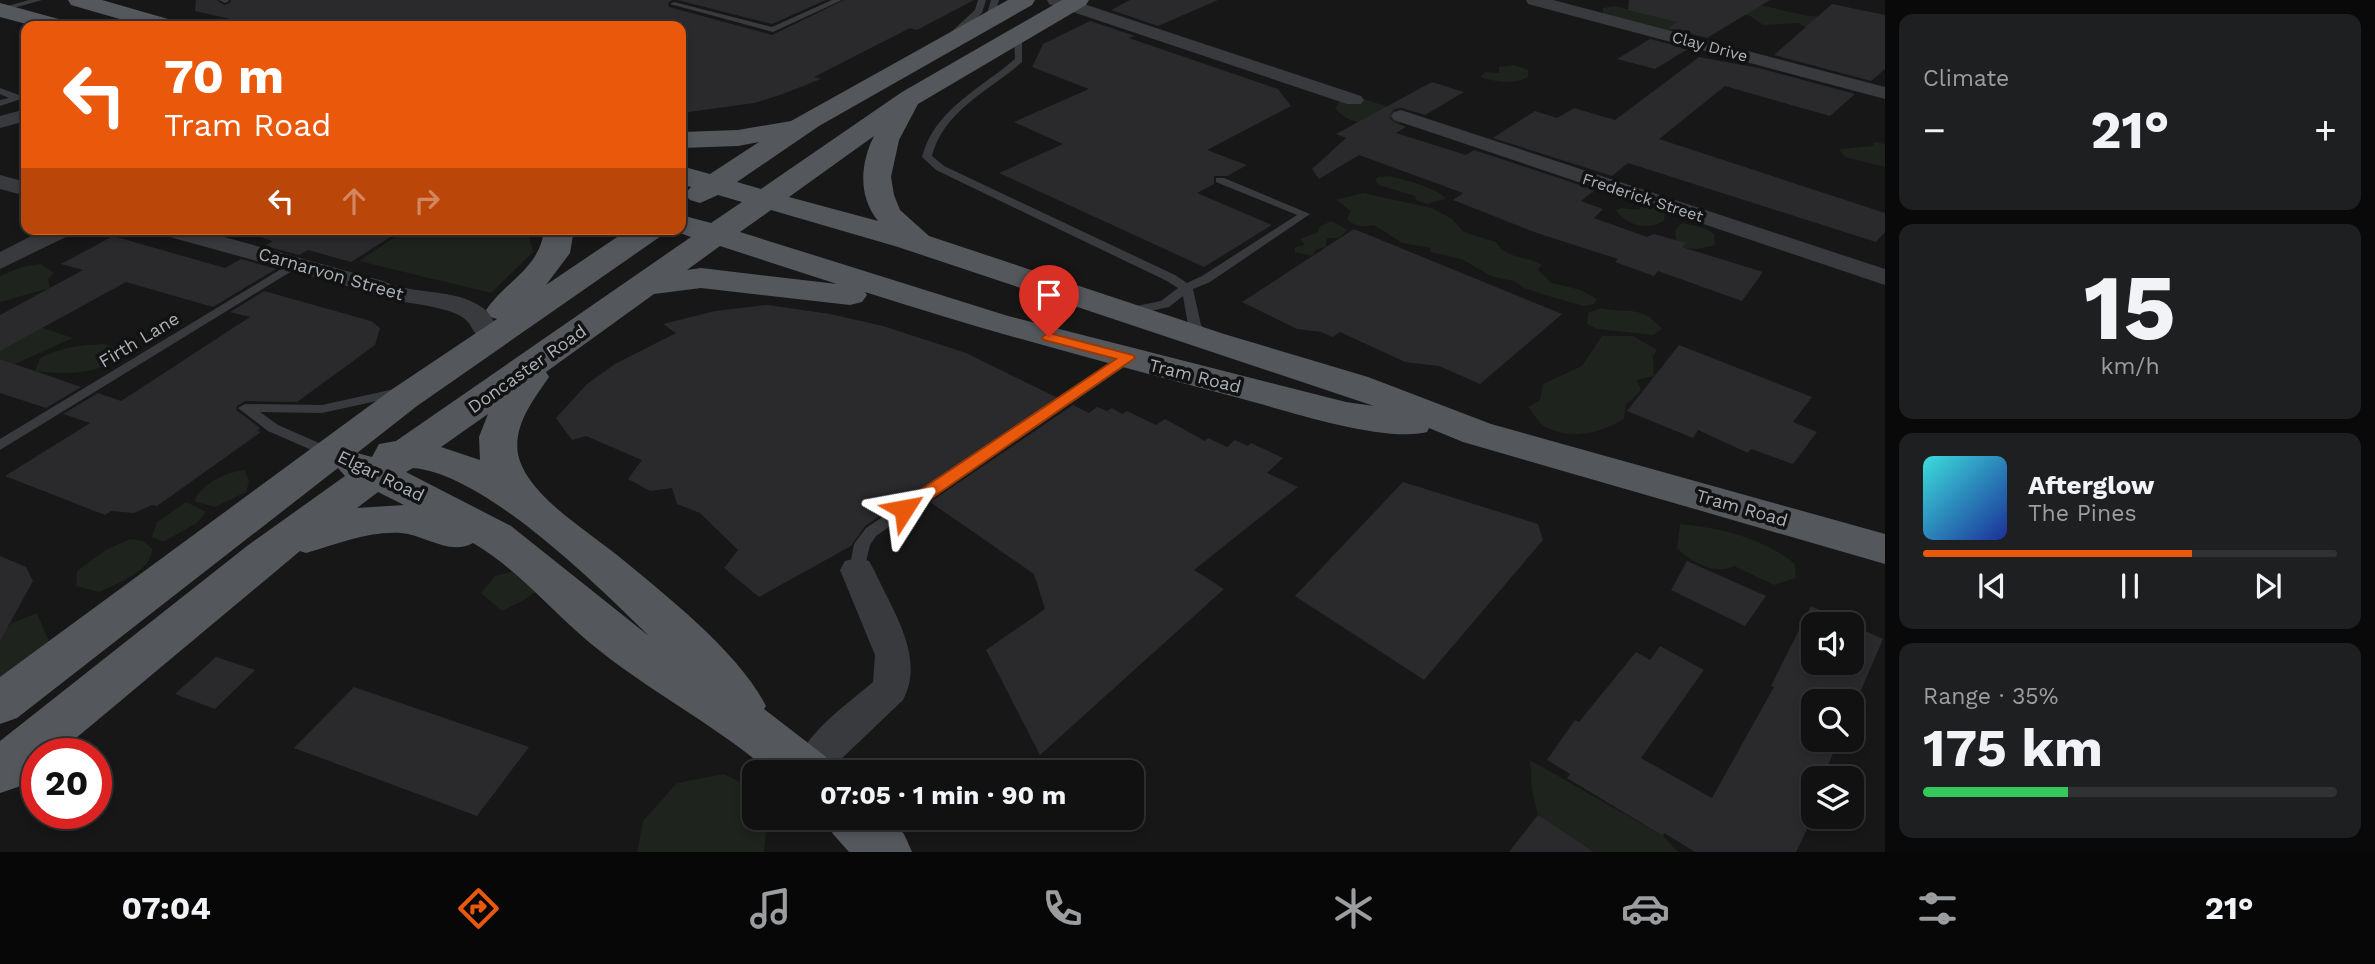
<!DOCTYPE html>
<meta charset="utf-8">
<style>
body{margin:0;font-family:"Work Sans",sans-serif;background:#1e1f20;color:#f1f3f6;height:100vh;display:flex;flex-direction:column;font-size:26px;white-space:nowrap}
*{box-sizing:border-box;margin:0}
p{font-size:23px;color:#9c9d9f}
.icon{flex:none;width:38px;height:38px;fill:none;stroke:currentColor;stroke-width:2;stroke-linecap:round;stroke-linejoin:round}
.map{position:relative;flex:1;overflow:hidden}
.drawer{display:flex;flex-direction:column;gap:14px;padding:14px;background:#09090a;width:490px}
.drawer>*{flex:none}
.guide{position:absolute;left:21px;top:21px;width:665px;height:214px;border-radius:14px;box-shadow:0 4px 10px #0003,0 0 0 2px #303132;background:#ea580c;color:#fff;overflow:hidden}
.controls{position:absolute;left:1801px;top:612px;display:grid;gap:14px}
.controls a{display:grid;place-items:center;width:63px;height:63px;border-radius:14px;background:#111112;box-shadow:0 4px 10px #0003,0 0 0 2px #303132;font-size:35px}
.speed{position:absolute;left:21px;top:738px;display:flex;gap:14px;font-size:35px;font-weight:700;text-align:center}
.speed>*{display:grid;place-content:center;width:91px;height:91px;border-radius:50%;background:#111112;box-shadow:0 4px 10px #0003,0 0 0 2px #303132;line-height:1}
.speed .limit{border:10px solid #d22;background:#fff;color:#111}
.pin{position:absolute;display:grid;place-items:center;width:60px;height:60px;color:#fff;margin:-72px -30px;border-radius:50% 50% 50% 0;rotate:-45deg;box-shadow:0 0 7px #0007}
.pin .icon{rotate:45deg}
.me{position:absolute;width:77px;margin:-38px;rotate:56deg;stroke-linejoin:round;filter:drop-shadow(0 0 5px #0008)}
.turn{display:flex;align-items:center;gap:24px;height:147px;padding:0 28px;font-size:32px}
.turn .icon{width:91px;height:91px;stroke-width:2.5}
.turn b{display:block;font-size:49px;line-height:60px}
.lanes{display:flex;align-items:center;height:66px;padding:0 28px;background:#0003;justify-content:center;gap:35px;direction:ltr}
.lanes .off{opacity:.35}
.big{font-size:52px;font-weight:700;line-height:1.1}
.drawer .widget{flex:1;display:flex;flex-direction:column;justify-content:center;gap:10px;min-width:0;padding:0 24px;border-radius:14px;background:#1e1f20}
.drawer .dial{align-items:center;gap:0}
.dial b{font-size:91px;line-height:1}
.song{display:flex;align-items:center;gap:21px}
.cover{width:84px;height:84px;border-radius:10px;background:linear-gradient(135deg,hsl(180 70% 55%),hsl(230 70% 35%))}
.played{height:7px;border-radius:4px;background:linear-gradient(90deg,#ea580c 65%,#303132 65%)}
.keys{display:flex;justify-content:space-around;direction:ltr}
.heat{display:flex;justify-content:space-between;align-items:center;font-size:38px;direction:ltr}
.charge{height:10px;border-radius:5px;background:linear-gradient(90deg,#34c759 35%,#303132 0)}
.trip{position:absolute;left:742px;top:760px;width:402px;height:70px;border-radius:14px;background:#111112;box-shadow:0 4px 10px #0003,0 0 0 2px #303132;font-weight:700;line-height:70px;text-align:center}
.tab-bar{display:flex;height:112px;justify-content:space-around;align-items:center;background:#070707;color:#9c9d9f}
.tab-bar .icon{width:49px;height:49px}
.tab-bar .current{color:#ea580c}
.tab-bar b{font-size:32px;color:#f1f3f6}
main{display:flex;flex:1;min-height:0}
.map>svg:first-child{display:block}
</style>
<main>
<div class="map">
<svg width="1885" height="852" viewBox="0 0 1885 852">
<rect width="100%" height="100%" fill="#171718"/>
<g fill="#1e231d">
<polygon points="1751,3 1808,16 1837,17 1813,32 1798,23 1763,25 1750,16 1737,13"/>
<polygon points="1615,6 1676,21 1676,29 1667,31 1603,15 1603,8"/>
<path d="M 1514,65 L 1528,70 L 1528,77 C 1515,85 1495,82 1480,77 L 1485,72 L 1499,73 L 1499,67 Z"/>
<path d="M 1361,98 L 1395,109 L 1393,114 L 1401,124 C 1376,122 1352,129 1335,108 L 1340,101 Z"/>
<polygon points="1874,142 1885,144 1885,167 1845,157 1839,149 1873,146"/>
<path d="M 1389,176 C 1403,179 1438,188 1446,199 L 1427,204 L 1416,200 L 1415,196 L 1379,185 L 1375,180 L 1378,177 Z"/>
<path d="M 1363,193 L 1432,208 L 1452,219 L 1464,232 L 1496,242 C 1507,260 1526,255 1542,265 L 1538,270 L 1552,283 L 1581,290 L 1597,299 L 1594,304 L 1584,306 L 1555,298 L 1524,288 L 1514,281 L 1493,277 L 1461,259 L 1430,252 L 1431,248 L 1402,243 L 1374,225 C 1362,227 1357,228 1347,219 L 1351,211 L 1336,200 Z"/>
<path d="M 1643,203 L 1660,209 L 1665,214 L 1664,220 C 1650,232 1625,225 1616,210 L 1623,208 L 1639,210 Z"/>
<polygon points="1332,221 1347,230 1339,238 1327,238 1326,247 1317,249 1312,256 1295,252 1295,247 1305,245 1300,239 1318,232 1320,226"/>
<polygon points="1682,223 1704,228 1714,234 1715,245 1697,249 1684,248 1676,241 1675,230"/>
<polygon points="407,229 527,229 533,252 491,293 359,261"/>
<polygon points="41,264 54,273 48,279 50,288 0,302 0,276 22,267"/>
<path d="M 1601,308 C 1628,314 1641,304 1662,329 L 1653,335 L 1597,329 L 1587,324 L 1588,313 Z"/>
<polygon points="25,322 73,338 15,364 0,359 0,328"/>
<path d="M 1602,336 L 1633,336 L 1657,350 L 1653,356 L 1654,376 L 1637,380 L 1641,390 L 1626,405 L 1624,419 C 1600,433 1574,440 1547,428 C 1540,425 1533,413 1528,407 L 1540,400 L 1543,384 L 1582,366 Z"/>
<path d="M 104,344 L 122,350 C 104,377 65,374 35,371 L 40,358 C 62,347 80,345 104,344 Z"/>
<path d="M 245,470 L 249,482 L 246,492 L 215,507 L 196,502 L 195,498 C 209,480 224,473 245,470 Z"/>
<polygon points="186,502 206,512 197,523 163,542 152,537 157,522"/>
<path d="M 1680,524 C 1722,528 1763,538 1795,564 L 1796,578 L 1774,585 L 1734,566 C 1714,576 1692,561 1677,549 Z"/>
<path d="M 130,539 L 143,541 L 152,549 C 152,571 116,584 99,592 L 76,586 L 77,571 L 106,550 Z"/>
<polygon points="517,570 538,590 526,599 502,611 481,593 495,576"/>
<polygon points="37,613 49,642 0,680 0,635 12,623"/>
<polygon points="1530,760 1663,836 1678,852 1594,852 1538,815 1532,790"/>
<polygon points="724,774 752,788 754,817 765,817 767,822 764,852 637,852 643,821 677,783"/>
</g>
<g fill="#2a2a2c">
<polygon points="196,0 217,0 224,5 230,3 231,0 672,0 668,3 669,7 772,35 844,0 974,0 917,30 910,28 814,77 821,79 780,95 754,103 681,113 681,26 261,26 195,11"/>
<polygon points="677,0 826,0 772,24"/>
<polygon points="1130,0 1218,0 1158,26 1111,10"/>
<polygon points="1629,0 1770,0 1707,38 1669,28 1677,22 1628,10"/>
<polygon points="1832,4 1885,15 1885,69 1871,81 1774,55"/>
<polygon points="1090,21 1135,36 1129,38 1278,89 1291,106 1207,150 1247,165 1227,176 1214,176 1214,184 1197,193 1272,225 1204,267 999,173 1063,144 1014,122 1089,89 1032,67 1043,44"/>
<polygon points="1650,39 1688,49 1655,69 1617,59"/>
<polygon points="1699,57 1759,68 1855,94 1830,116 1725,86 1659,139 1885,213 1885,232 1876,242 1628,163 1612,176 1493,138 1535,111 1557,118 1574,108 1615,120"/>
<polygon points="1432,82 1464,92 1425,115 1402,108 1393,109 1389,118 1393,122 1406,127 1396,133 1466,155 1474,150 1595,190 1581,201 1603,209 1594,218 1647,237 1654,234 1686,243 1682,247 1763,272 1742,301 1658,271 1654,276 1615,262 1618,259 1537,233 1453,200 1463,193 1359,155 1319,179 1312,169 1346,138 1336,134"/>
<polygon points="264,229 403,229 351,262 308,250 299,255 265,246 273,241 263,238"/>
<polygon points="1354,229 1562,314 1480,384 1439,366 1405,362 1340,332 1333,337 1321,332 1297,329 1242,302"/>
<polygon points="113,236 225,268 241,259 276,269 213,307 126,282 0,351 0,315 83,270 61,264"/>
<polygon points="264,291 371,321 380,328 375,345 297,402 245,401 237,406 236,410 260,428 257,431 261,432 157,506 152,505 134,513 111,511 105,515 5,476 90,423 63,414 98,393 121,401 250,317 230,312"/>
<polygon points="767,305 830,314 883,326 966,353 1058,398 865,526 851,546 759,597 724,568 738,550 700,513 677,504 672,488 650,491 628,479 642,460 586,436 572,440 556,418 587,384 615,364 676,333 663,324 715,311"/>
<polygon points="1679,345 1812,397 1793,422 1817,432 1793,464 1751,449 1748,453 1698,430 1693,438 1627,411"/>
<polygon points="0,359 81,387 46,408 0,393"/>
<polygon points="1073,405 1089,413 1097,407 1107,411 1112,408 1122,414 1127,411 1156,425 1165,419 1205,441 1208,438 1227,447 1235,440 1248,446 1251,443 1283,458 1267,473 1298,487 1194,570 1224,589 1040,755 986,650 1045,609 1034,574 930,502"/>
<polygon points="1403,482 1538,524 1543,540 1424,680 1295,596"/>
<polygon points="0,556 26,567 33,581 0,641"/>
<polygon points="1687,561 1766,596 1745,626 1671,590"/>
<polygon points="1811,606 1851,625 1813,625 1813,663 1852,663 1852,625 1883,639 1852,711 1852,702 1813,702 1813,740 1839,740 1822,779 1813,779 1813,817 1796,852 1695,852 1664,833 1663,836 1567,778 1570,774 1547,760 1575,720 1579,722 1636,652 1650,660 1660,646 1704,670 1641,758 1712,798 1774,687 1771,686"/>
<polygon points="216,657 255,670 215,709 175,694"/>
<polygon points="354,687 529,747 477,816 294,748"/>
<polygon points="1538,815 1543,818 1594,852 1509,852"/>
</g>
<g fill="none" stroke-linecap="round" stroke-linejoin="round">
<g fill="#383a3d" fill-rule="evenodd">
<polygon points="29,0 42,0 0,12 0,8"/>
<polygon points="219,0 228,0 229,1 225,3"/>
<polygon points="832,0 842,0 773,32 670,4 674,2 772,27"/>
<polygon points="978,0 986,0 982,13 956,37 950,37 950,33 975,10"/>
<polygon points="991,0 999,0 994,17 990,19 986,17"/>
<path d="M 1018,32 L 1022,35 L 1022,62 C 990,90 943,111 932,156 L 944,166 L 1175,275 L 1187,283 L 1202,276 L 1297,215 L 1216,182 L 1216,178 L 1224,178 L 1310,214 L 1210,282 L 1193,289 L 1201,325 L 1210,336 L 1208,339 L 1200,339 L 1188,325 L 1183,296 L 1169,307 L 1131,315 L 1127,314 L 1125,311 L 1127,308 L 1161,301 L 1178,288 L 1167,281 L 936,170 L 922,157 C 934,110 980,89 1015,59 L 1014,35 Z"/>
<polygon points="0,88 22,96 24,98 0,106 0,100 9,98 0,94"/>
<polygon points="296,260 300,262 300,266 0,450 0,439"/>
<polygon points="1128,354 1133,355 1135,358 1133,361 876,536 870,545 863,574 851,574 849,570 854,544 866,528"/>
<polygon points="399,388 406,392 404,395 322,413 260,412 278,425 335,450 337,453 330,458 268,431 238,408 245,404 322,405"/>
</g>
<g fill="#383a3d" fill-rule="evenodd">
<polygon points="1047,0 1072,0 1361,96 1364,100 1361,104 1347,104 1049,4"/>
<polygon points="1526,0 1553,0 1885,87 1885,99 1528,4"/>
<polygon points="26,109 26,121 0,128 0,116"/>
<polygon points="1401,110 1885,269 1885,285 1394,120 1391,116 1394,112"/>
<polygon points="0,175 26,182 26,196 0,189"/>
<polygon points="45,229 76,229 72,234 0,269 0,252"/>
<path d="M 155,229 L 195,229 L 383,281 C 414,296 455,287 483,308 C 490,313 495,323 499,330 L 495,336 L 486,338 L 477,336 C 473,331 471,325 467,321 C 450,303 392,305 365,291 L 159,234 Z"/>
<path d="M 857,558 L 869,561 L 874,570 C 892,610 926,657 903,700 L 837,763 L 836,772 L 796,772 C 796,739 849,703 873,682 L 875,655 L 840,570 L 845,561 Z"/>
</g>
<g fill="#54585c" fill-rule="evenodd">
<polygon points="68,0 102,0 175,21 178,26 144,26 71,5"/>
<path d="M 1008,0 L 1035,0 L 1032,5 L 819,126 L 737,182 L 761,189 L 902,92 L 1062,0 L 1089,0 L 1086,5 L 918,104 L 899,140 L 891,177 L 894,195 L 900,210 L 929,236 L 1224,334 L 1368,377 L 1491,424 L 1885,534 L 1885,564 L 1463,442 L 1429,428 L 1427,432 C 1383,443 1285,410 1239,398 C 1114,365 989,332 865,292 L 867,295 L 862,302 L 850,305 L 701,288 L 654,294 L 546,372 L 549,377 C 534,399 513,425 518,454 C 526,494 586,530 617,555 C 664,594 738,651 766,706 L 764,709 L 825,756 L 833,772 L 770,772 C 717,726 654,694 600,651 C 556,617 521,571 473,543 C 450,556 425,535 401,533 C 367,531 338,544 306,553 L 300,551 L 57,754 L 37,754 L 37,771 L 18,787 L 0,793 L 0,741 L 247,546 L 345,476 L 338,468 L 17,718 L 0,724 L 0,677 L 391,390 L 497,319 L 491,317 L 486,310 C 506,281 541,267 544,229 L 574,229 L 570,253 L 546,285 L 629,229 L 665,229 L 661,236 L 417,406 L 357,453 L 372,457 L 379,444 L 396,441 L 691,237 L 669,229 L 681,229 L 681,215 L 711,223 L 742,202 L 718,195 L 700,203 L 690,200 L 685,194 L 691,187 L 681,184 L 681,166 L 710,174 L 759,142 L 738,146 L 681,148 L 681,132 L 738,130 L 791,121 ZM 874,136 C 860,164 858,196 878,221 L 789,197 ZM 771,210 L 898,247 L 1374,406 L 1346,402 L 1008,316 L 740,232 ZM 720,246 L 837,284 L 701,268 L 687,270 ZM 488,414 L 479,437 L 480,460 L 441,447 ZM 413,468 C 485,474 597,585 649,636 L 511,526 L 406,472 ZM 378,492 L 404,505 L 357,508 Z"/>
<polygon points="0,3 66,21 69,26 34,26 0,17"/>
<polygon points="825,817 887,817 904,834 912,852 849,852 833,834"/>
</g>
</g>
<polygon fill="#ea580c" stroke="#983908" stroke-width="2" points="1049,333 1133,355 1135,358 910,513 898,513 896,509 898,505 1116,359 1044,340 1042,337"/>
<g text-anchor="middle" stroke-width="7" stroke-linejoin="round" paint-order="stroke">
<g font-size="16" fill="#aab1b7" stroke="#121213">
<text transform="translate(1710 46) rotate(15)" y="6">Clay Drive</text>
<text transform="translate(1643 197) rotate(18)" y="6">Frederick Street</text>
</g>
<g font-size="18" fill="#aab1b7" stroke="#121213">
<text transform="translate(331 274) rotate(16)" y="6">Carnarvon Street</text>
<text transform="translate(139 340) rotate(-31)" y="6">Firth Lane</text>
<text transform="translate(527 369) rotate(-35)" y="6">Doncaster Road</text>
<text transform="translate(1195 376) rotate(14)" y="6">Tram Road</text>
<text transform="translate(381 476) rotate(26)" y="6">Elgar Road</text>
<text transform="translate(1742 508) rotate(16)" y="6">Tram Road</text>
</g>
</g>
</svg>
<div class="controls">
<a><svg class="icon" aria-label="sound" viewBox="0 0 24 24"><path d="M4 9h4l5-4v14l-5-4H4zM17 9q2 3 0 6"/></svg></a>
<a><svg class="icon" aria-label="search" viewBox="0 0 24 24"><circle cx="10" cy="10" r="6"/><path d="M15 15l6 6"/></svg></a>
<a><svg class="icon" aria-label="layers" viewBox="0 0 24 24"><path d="M12 4l9 5-9 5-9-5zM3 14l9 5 9-5"/></svg></a>
</div>
<div class="speed"><div class="limit">20</div></div>
<div class="pin" style="left:1049px;top:337px;background:#d93025"><svg class="icon" aria-label="arrive" viewBox="0 0 24 24"><path d="M6 21V4h12l-3 4 3 4H6"/></svg></div>
<svg class="me" style="left:904px;top:509px" viewBox="-20 -20 40 40"><path d="M0-17L14 15 0 8-14 15z" fill="#ea580c" stroke="#fff" stroke-width="4"/></svg>
<div class="trip">07:05 · 1 min · 90 m</div>
<div class="guide">
<div class="turn"><svg class="icon" aria-label="left" viewBox="0 0 24 24"><path d="M17 20v-9H6M10 6l-5 5 5 5"/></svg><div><b>70 m</b>Tram Road</div></div>
<div class="lanes"><svg class="icon" aria-label="left" viewBox="0 0 24 24"><path d="M17 20v-9H6M10 6l-5 5 5 5"/></svg><svg class="icon off" aria-label="ahead" viewBox="0 0 24 24"><path d="M12 20V5M6 11l6-6 6 6"/></svg><svg class="icon off" aria-label="right" viewBox="0 0 24 24"><path d="M7 20v-9h11M14 6l5 5-5 5"/></svg></div>
</div>
</div>
<section class="drawer">
<div class="widget"><p>Climate</p>
<div class="heat"><a>−</a><b class="big">21°</b><a>+</a></div>
</div>
<div class="widget dial"><b>15</b><p>km/h</p></div>
<div class="widget">
<div class="song"><i class="cover"></i><div><b>Afterglow</b><p>The Pines</p></div></div>
<div class="played"></div>
<div class="keys"><svg class="icon" aria-label="previous" viewBox="0 0 24 24"><path d="M18 5L8 12l10 7zM5 5v14"/></svg><svg class="icon" aria-label="pause" viewBox="0 0 24 24"><path d="M8 5v14M16 5v14"/></svg><svg class="icon" aria-label="next" viewBox="0 0 24 24"><path d="M6 5l10 7-10 7zM19 5v14"/></svg></div>
</div>
<div class="widget"><p>Range · 35%</p><b class="big">175 km</b><div class="charge"></div></div>
</section>
</main>
<nav class="tab-bar">
<b>07:04</b>
<svg class="icon current" aria-label="directions" viewBox="0 0 24 24"><path d="M12 3l9 9-9 9-9-9zM9 14v-3h6M13 9l2 2-2 2"/></svg>
<svg class="icon" aria-label="music" viewBox="0 0 24 24"><path d="M9 18V5l10-2v13"/><circle cx="6" cy="18" r="3"/><circle cx="16" cy="16" r="3"/></svg>
<svg class="icon" aria-label="phone" viewBox="0 0 24 24"><path d="M5 4h4l2 5-3 2q2 4 5 5l2-3 5 2v4C11 20 4 13 5 4z"/></svg>
<svg class="icon" aria-label="climate" viewBox="0 0 24 24"><path d="M12 3v18M4 7l16 10M4 17L20 7"/></svg>
<svg class="icon" aria-label="car" viewBox="0 0 24 24"><path d="M5 17H2v-5l4-1 3-4h7l3 4 3 1v5h-3M9 17h6M6 11h13"/><circle cx="7" cy="17" r="2"/><circle cx="17" cy="17" r="2"/></svg>
<svg class="icon" aria-label="filters" viewBox="0 0 24 24"><path d="M4 7h16M4 17h16"/><circle cx="9" cy="7" r="2"/><circle cx="15" cy="17" r="2"/></svg>
<b>21°</b>
</nav>
